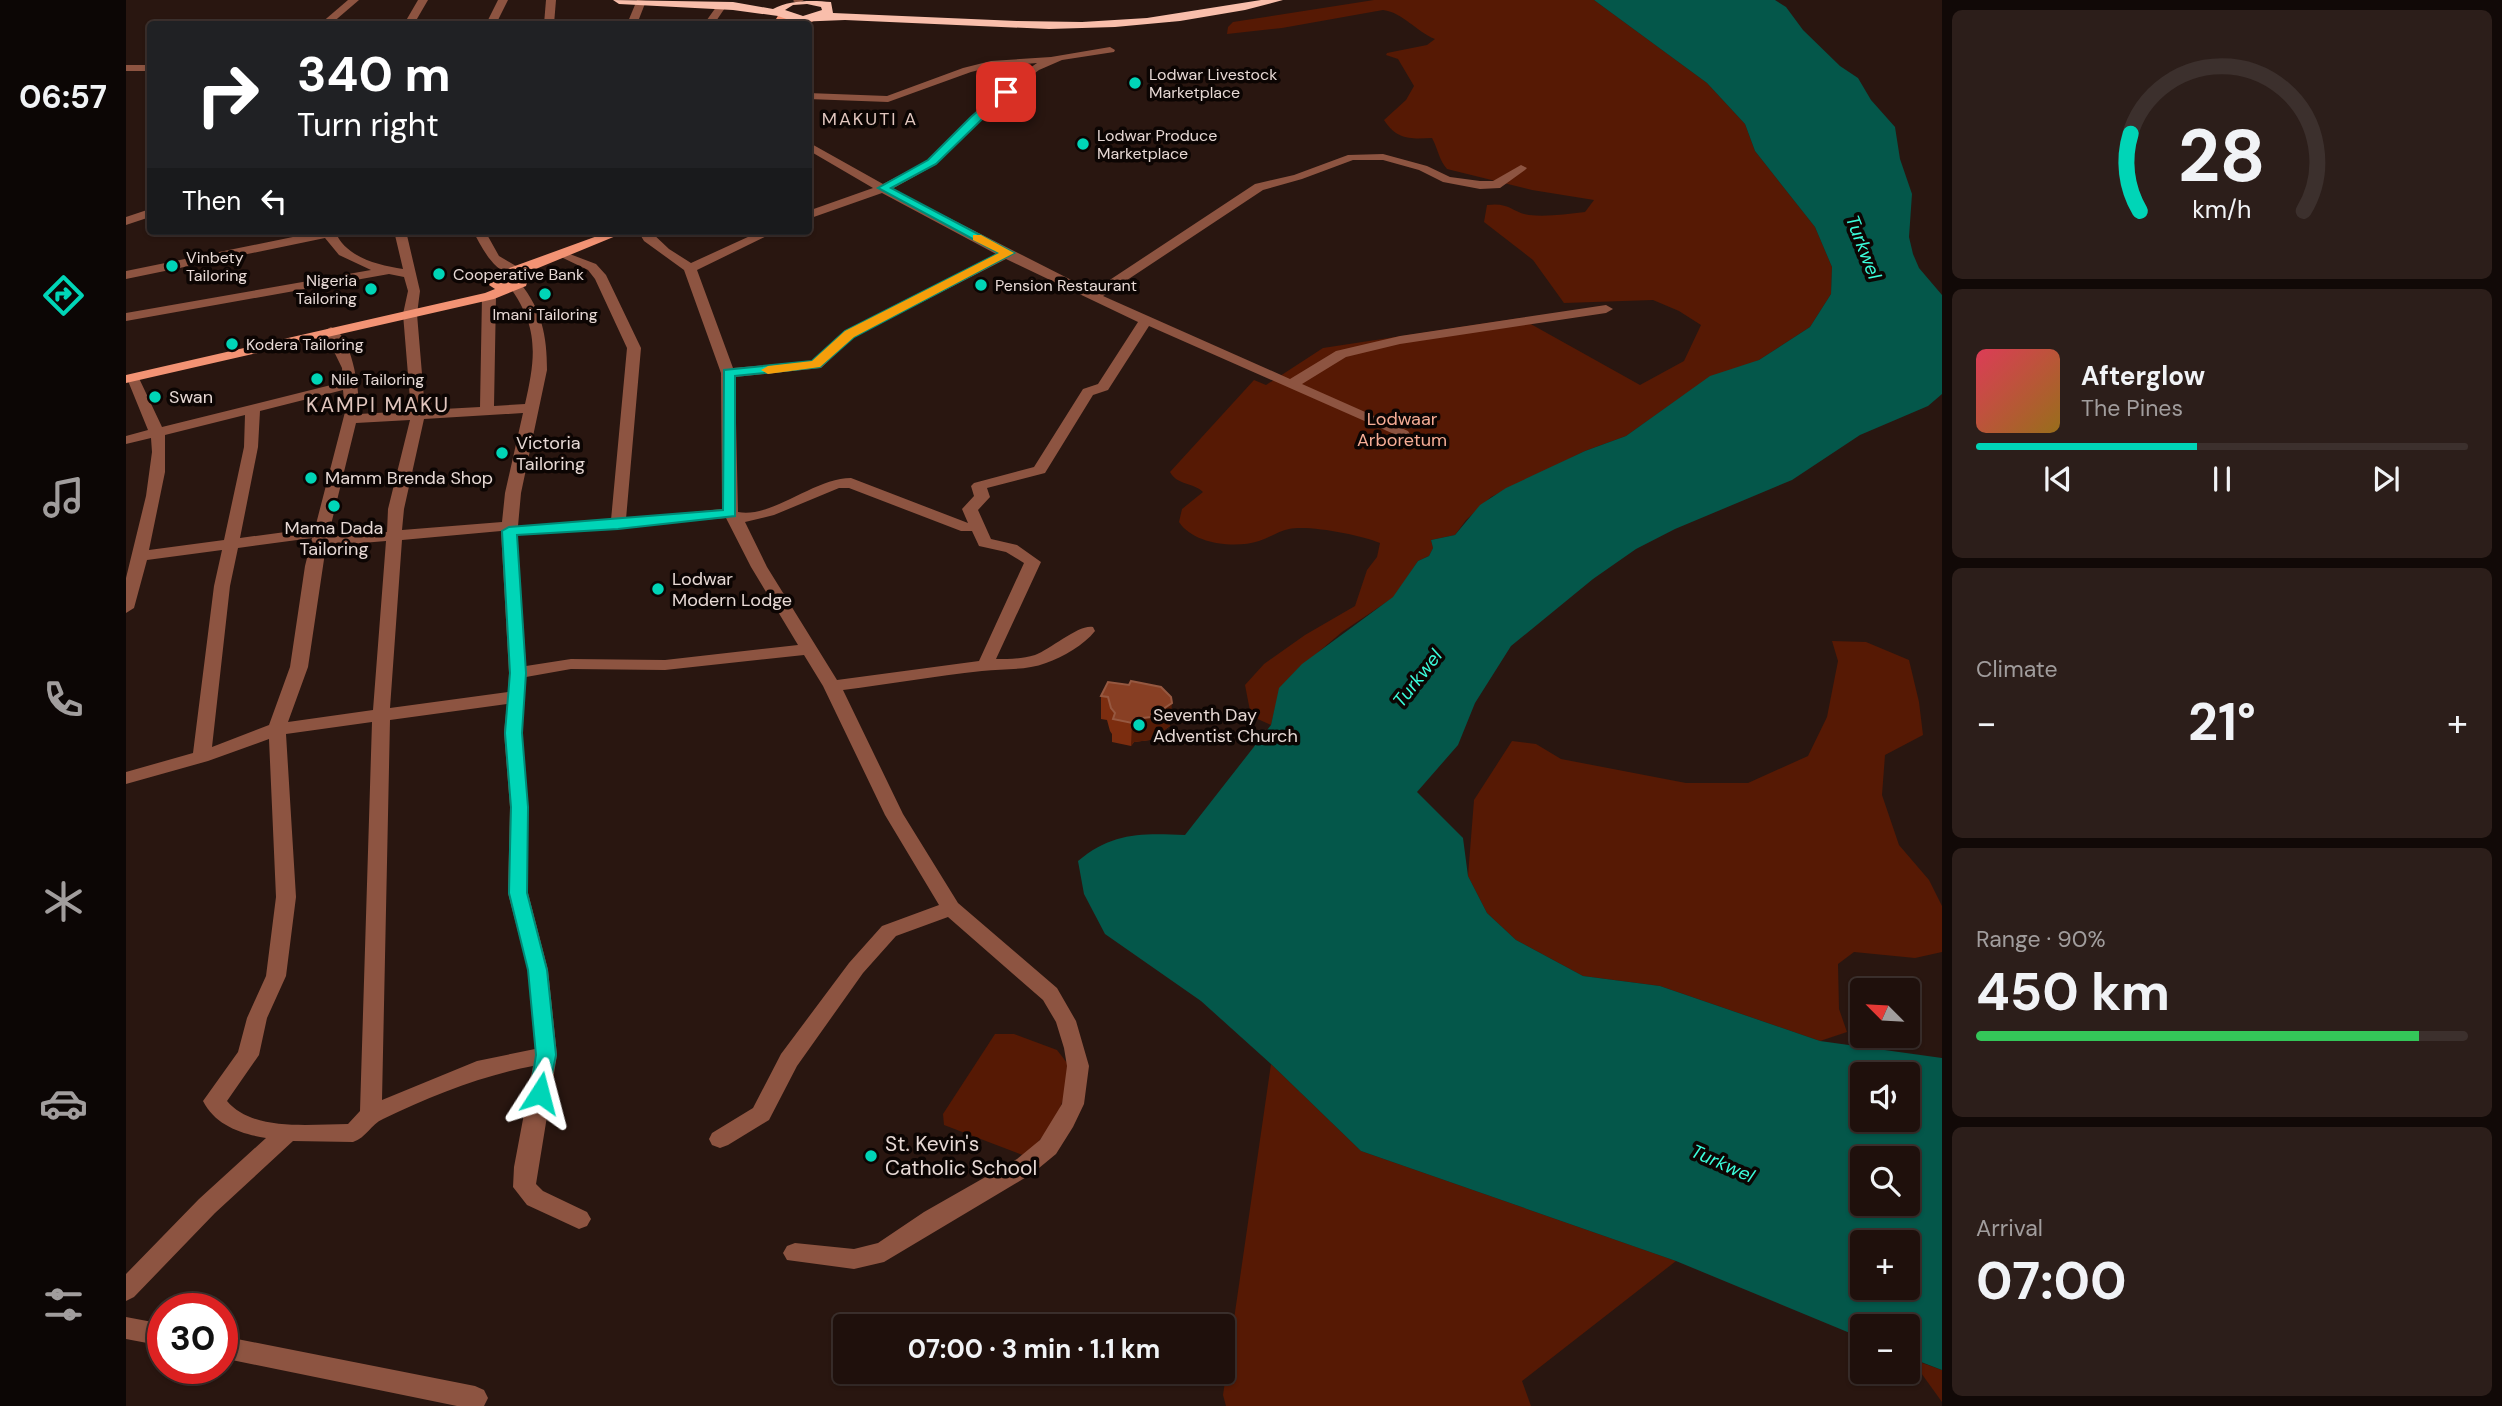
<!DOCTYPE html>
<meta charset="utf-8">
<style>
body{margin:0;font-family:"DM Sans",sans-serif;background:#2c1e1a;color:#f1f3f6;height:100vh;display:flex;flex-direction:column;font-size:26px;white-space:nowrap}
*{box-sizing:border-box;margin:0}
p{font-size:23px;color:#a19d9d}
.icon{flex:none;width:38px;height:38px;fill:none;stroke:currentColor;stroke-width:2;stroke-linecap:round;stroke-linejoin:round}
.map{position:relative;flex:1;overflow:hidden}
.sheet{display:flex;flex-direction:column;gap:10px;padding:10px;background:#110907;width:560px}
.sheet>*{flex:none}
.top-card{position:absolute;left:21px;top:21px;width:665px;height:214px;border-radius:7px;box-shadow:0 2px 5px #0004,0 0 0 2px #3c302d;background:#202124;color:#fff;overflow:hidden}
.needle{width:46px;rotate:294deg}
.fabs{position:absolute;left:1724px;top:978px;display:grid;gap:14px}
.fabs a{display:grid;place-items:center;width:70px;height:70px;border-radius:7px;background:#1f100c;box-shadow:0 2px 5px #0004,0 0 0 2px #3c302d;font-size:35px}
.speed{position:absolute;left:21px;top:1293px;display:flex;gap:14px;font-size:35px;font-weight:700;text-align:center}
.speed>*{display:grid;place-content:center;width:91px;height:91px;border-radius:50%;background:#1f100c;box-shadow:0 2px 5px #0004,0 0 0 2px #3c302d;line-height:1}
.speed .limit{border:10px solid #d22;background:#fff;color:#111}
.pin{position:absolute;display:grid;place-items:center;width:60px;height:60px;color:#fff;margin:-30px;border-radius:14px;box-shadow:0 4px 10px #0006}
.me{position:absolute;width:77px;margin:-38px;rotate:9deg;stroke-linejoin:round;filter:drop-shadow(0 0 5px #0008)}
.turn{display:flex;align-items:center;gap:24px;height:147px;padding:0 35px;font-size:32px}
.turn .icon{width:91px;height:91px;stroke-width:2.5}
.turn b{display:block;font-size:49px;line-height:60px}
.then{display:flex;align-items:center;height:66px;padding:0 35px;background:#0003;gap:14px;font-size:26px}
.big{font-size:52px;font-weight:700;line-height:1.1}
.sheet .widget{flex:1;display:flex;flex-direction:column;justify-content:center;gap:10px;min-width:0;padding:0 24px;border-radius:10px;background:#2c1e1a}
.sheet .dial{align-items:center;gap:0}
.dial svg{height:182px;overflow:visible;fill:none;stroke:#3c302d;stroke-width:7;stroke-linecap:round;text-anchor:middle}
.dial text{fill:#f1f3f6;stroke:none}
.song{display:flex;align-items:center;gap:21px}
.cover{width:84px;height:84px;border-radius:10px;background:linear-gradient(135deg,hsl(350 70% 55%),hsl(40 70% 35%))}
.played{height:7px;border-radius:4px;background:linear-gradient(90deg,#00d5b7 45%,#3c302d 45%)}
.keys{display:flex;justify-content:space-around;direction:ltr}
.heat{display:flex;justify-content:space-between;align-items:center;font-size:38px;direction:ltr}
.charge{height:10px;border-radius:5px;background:linear-gradient(90deg,#34c759 90%,#3c302d 0)}
.trip{position:absolute;left:707px;top:1314px;width:402px;height:70px;border-radius:7px;background:#1f100c;box-shadow:0 2px 5px #0004,0 0 0 2px #3c302d;font-weight:700;line-height:70px;text-align:center}
main{display:flex;flex:1;min-height:0}
.menu{display:flex;flex-direction:column;width:126px;justify-content:space-around;align-items:center;background:#0c0605;color:#a19d9d}
.menu .icon{width:49px;height:49px}
.menu .current{color:#00d5b7}
.menu b{font-size:32px;color:#f1f3f6}
.map>svg:first-child{display:block}
</style>
<main>
<nav class="menu">
<b>06:57</b>
<svg class="icon current" aria-label="directions" viewBox="0 0 24 24"><path d="M12 3l9 9-9 9-9-9zM9 14v-3h6M13 9l2 2-2 2"/></svg>
<svg class="icon" aria-label="music" viewBox="0 0 24 24"><path d="M9 18V5l10-2v13"/><circle cx="6" cy="18" r="3"/><circle cx="16" cy="16" r="3"/></svg>
<svg class="icon" aria-label="phone" viewBox="0 0 24 24"><path d="M5 4h4l2 5-3 2q2 4 5 5l2-3 5 2v4C11 20 4 13 5 4z"/></svg>
<svg class="icon" aria-label="climate" viewBox="0 0 24 24"><path d="M12 3v18M4 7l16 10M4 17L20 7"/></svg>
<svg class="icon" aria-label="car" viewBox="0 0 24 24"><path d="M5 17H2v-5l4-1 3-4h7l3 4 3 1v5h-3M9 17h6M6 11h13"/><circle cx="7" cy="17" r="2"/><circle cx="17" cy="17" r="2"/></svg>
<svg class="icon" aria-label="filters" viewBox="0 0 24 24"><path d="M4 7h16M4 17h16"/><circle cx="9" cy="7" r="2"/><circle cx="15" cy="17" r="2"/></svg>
</nav>
<div class="map">
<svg width="1816" height="1406" viewBox="0 0 1816 1406">
<rect width="100%" height="100%" fill="#291610"/>
<g fill="#561904">
<path d="M 1248,0 L 1468,0 L 1581,83 L 1619,124 L 1629,151 L 1689,227 L 1706,267 L 1705,294 L 1684,327 L 1633,360 L 1558,395 L 1500,436 L 1459,451 L 1365,497 L 1340,520 L 1329,535 L 1305,540 L 1307,548 L 1303,556 L 1292,561 L 1268,597 L 1216,632 L 1169,672 L 1154,688 L 1145,725 L 1125,716 L 1119,685 L 1138,664 L 1179,635 L 1229,606 L 1241,570 L 1251,557 L 1254,543 C 1234,535 1184,525 1163,529 C 1153,531 1143,538 1133,541 C 1109,549 1067,544 1053,522 L 1056,509 L 1077,492 C 1067,482 1052,486 1044,472 L 1128,380 L 1140,385 L 1197,348 L 1394,318 L 1514,385 L 1558,361 L 1575,325 L 1553,311 L 1527,300 L 1438,303 L 1407,260 L 1358,222 L 1361,205 C 1384,202 1385,212 1403,215 C 1422,217 1440,214 1459,212 L 1468,200 L 1406,190 L 1321,169 C 1313,160 1312,149 1306,138 C 1284,139 1271,140 1258,120 L 1280,100 L 1288,86 L 1272,59 L 1260,55 L 1261,53 L 1301,45 L 1309,39 C 1289,31 1278,13 1257,10 L 1156,28 L 1101,34 L 1102,27 L 1107,22 Z"/>
<polygon points="1706,641 1740,642 1783,660 1793,702 1797,735 1759,755 1756,795 1773,845 1803,880 1816,906 1816,952 1789,958 1728,952 1712,964 1713,1009 1721,1032 1694,1041 1534,986 1457,976 1390,940 1361,913 1342,876 1348,800 1386,741 1410,744 1435,759 1560,783 1622,783 1682,756 1701,717 1712,661"/>
<path d="M 869,1034 L 888,1034 L 931,1050 L 945,1068 C 936,1112 930,1123 899,1156 L 818,1125 L 817,1114 Z"/>
<polygon points="1145,1064 1235,1151 1550,1261 1396,1381 1405,1406 1100,1406 1097,1395"/>
<polygon points="1785,1359 1816,1370 1816,1402"/>
</g>
<path fill="#04574a" fill-rule="evenodd" d="M 1468,0 L 1649,0 L 1660,7 L 1677,30 L 1714,66 L 1732,78 L 1745,100 L 1769,127 L 1774,159 L 1786,194 L 1783,237 L 1787,254 L 1793,268 L 1816,295 L 1816,394 L 1802,406 L 1734,435 L 1666,480 L 1549,529 L 1510,549 L 1467,579 L 1385,646 L 1349,703 L 1332,745 L 1291,792 L 1337,838 L 1342,876 L 1361,913 L 1390,940 L 1457,976 L 1534,986 L 1694,1041 L 1816,1058 L 1816,1370 L 1782,1357 L 1782,1326 L 1736,1326 L 1736,1338 L 1550,1261 L 1235,1151 L 1145,1064 L 1075,1001 L 979,934 L 958,894 L 952,861 C 986,832 1017,833 1059,835 L 1145,725 L 1153,688 L 1176,664 L 1267,597 L 1292,561 L 1303,556 L 1307,548 L 1305,540 L 1329,535 L 1354,505 L 1380,488 L 1459,451 L 1500,436 L 1584,376 L 1633,360 L 1684,327 L 1705,294 L 1706,267 L 1689,227 L 1629,151 L 1619,124 L 1581,83 ZM 1736,1074 L 1782,1074 L 1782,1120 L 1736,1120 ZM 1736,1158 L 1782,1158 L 1782,1204 L 1736,1204 ZM 1736,1242 L 1782,1242 L 1782,1288 L 1736,1288 Z"/>
<g fill="none" stroke-linecap="round" stroke-linejoin="round">
<g fill="#8d5441" fill-rule="evenodd">
<polygon points="222,0 233,0 205,24 194,24"/>
<polygon points="292,0 302,0 288,24 278,24"/>
<polygon points="372,0 382,0 370,24 360,24"/>
<polygon points="420,0 430,0 428,24 418,24"/>
<polygon points="511,0 520,1 511,24 501,24"/>
<polygon points="678,0 672,4 667,1 668,0"/>
<polygon points="593,3 601,5 588,24 578,24"/>
<path d="M 984,47 L 989,50 L 988,52 L 936,60 L 913,70 L 881,94 L 809,165 L 766,189 L 967,291 L 1129,184 L 1168,175 L 1222,155 L 1257,154 L 1301,166 L 1324,177 L 1354,181 L 1367,181 L 1395,165 L 1401,168 L 1399,170 L 1374,188 L 1354,189 L 1317,182 L 1293,170 L 1257,160 L 1227,160 L 1176,179 L 1137,190 L 977,296 L 1164,379 L 1210,351 L 1274,336 L 1480,305 L 1487,309 L 1480,313 L 1274,344 L 1220,357 L 1176,384 L 1282,431 L 1284,434 L 1277,438 L 1023,326 L 982,390 L 967,395 L 919,473 L 861,488 L 864,497 L 852,510 L 865,539 L 891,545 L 915,562 L 870,659 C 883,659 896,659 909,655 C 925,649 953,624 967,627 L 969,631 C 958,645 937,657 920,663 C 899,671 878,668 856,671 C 809,676 763,684 717,690 L 777,814 L 832,903 L 931,988 L 950,1021 L 963,1066 L 958,1104 L 947,1127 L 930,1154 L 907,1173 L 758,1262 L 728,1269 L 661,1260 L 657,1253 L 661,1246 L 669,1243 L 728,1249 L 752,1243 L 798,1212 L 891,1159 L 914,1140 L 936,1104 L 941,1066 L 938,1048 L 930,1022 L 917,1000 L 822,917 L 770,936 L 737,973 L 671,1066 L 643,1120 L 602,1145 L 594,1148 L 586,1145 L 583,1139 L 586,1133 L 627,1108 L 655,1054 L 723,963 L 756,926 L 813,905 L 759,815 L 697,686 L 678,655 L 539,670 L 445,669 L 400,677 L 396,732 L 402,807 L 402,893 L 422,970 L 431,1055 L 410,1184 L 417,1191 L 461,1212 L 465,1219 L 461,1226 L 453,1229 L 401,1205 L 387,1187 L 388,1167 L 407,1066 C 355,1076 305,1096 257,1119 C 245,1124 240,1138 227,1142 L 167,1141 L 89,1213 L 8,1297 L 0,1301 L 0,1274 L 73,1199 L 140,1138 C 115,1134 89,1125 77,1101 L 112,1052 L 121,1018 L 140,976 L 150,897 L 143,739 L 82,761 L 0,784 L 0,772 L 67,753 L 88,586 L 96,550 L 21,560 L 8,608 L 0,613 L 0,578 L 20,496 L 26,452 L 25,438 L 0,444 L 0,436 L 22,430 L 0,376 L 11,374 L 36,427 L 217,382 L 216,368 L 198,331 L 205,327 C 227,335 234,394 233,414 L 285,411 L 277,314 L 282,291 L 278,277 L 263,274 L 0,321 L 0,313 L 245,270 L 213,255 L 199,238 L 0,279 L 0,271 L 196,231 L 209,231 C 219,257 251,265 277,269 L 268,231 L 280,231 L 294,291 L 291,314 L 299,410 L 354,407 L 356,296 L 363,292 L 370,296 L 368,406 L 399,404 C 410,356 413,327 383,286 L 384,283 L 394,283 C 416,310 421,336 421,370 L 395,493 L 392,526 L 485,520 L 501,348 L 469,279 L 462,270 L 435,257 L 441,253 L 470,264 L 480,275 L 515,348 L 500,519 L 596,509 L 595,373 L 558,270 L 518,241 L 512,231 L 524,231 L 543,249 L 565,263 L 635,231 L 651,231 L 571,270 L 607,368 L 686,361 L 718,331 L 870,254 L 756,193 L 682,219 L 682,211 L 747,188 L 682,150 L 682,142 L 757,184 L 801,161 L 873,90 L 911,63 L 865,67 L 845,72 L 762,102 L 682,99 L 682,93 L 761,96 L 837,68 L 865,61 L 925,57 ZM 880,259 L 1012,322 L 972,384 L 957,389 L 908,467 L 848,483 L 845,486 L 848,496 L 836,509 L 842,523 L 725,478 C 688,478 645,519 612,512 L 609,377 L 695,368 L 728,337 ZM 217,390 L 219,412 L 189,528 L 114,538 L 132,447 L 134,411 ZM 397,413 L 379,493 L 376,522 L 276,530 L 278,509 L 298,419 ZM 119,415 L 118,447 L 98,540 L 23,550 L 39,472 L 39,435 ZM 284,420 L 262,509 L 261,532 L 202,537 L 230,423 ZM 713,488 L 723,488 L 835,531 L 846,531 L 853,546 L 880,552 L 898,563 L 853,661 L 711,680 L 641,567 L 619,522 L 648,515 ZM 600,518 L 625,567 L 672,645 L 539,660 L 445,659 L 400,666 L 391,535 ZM 375,531 L 383,673 L 382,692 L 264,708 L 276,540 ZM 186,538 L 179,566 L 164,667 L 143,725 L 86,747 L 104,586 L 112,548 ZM 260,541 L 247,710 L 162,722 L 182,667 L 200,546 ZM 381,704 L 378,732 L 384,807 L 382,893 L 402,970 L 409,1049 L 351,1061 L 256,1100 L 264,720 ZM 246,722 L 234,1111 L 222,1124 C 185,1124 127,1132 101,1101 L 133,1055 L 141,1018 L 160,976 L 170,897 L 160,734 Z"/>
<rect x="0" y="65" width="24" height="6"/>
<polygon points="24,209 24,217 0,225 0,217"/>
<path d="M 347,231 L 359,231 L 373,256 L 395,269 L 395,275 C 370,278 356,248 347,231 Z"/>
<polygon points="0,1317 37,1324 37,1346 0,1339"/>
<polygon points="96,1336 349,1386 358,1390 362,1398 358,1406 331,1406 96,1358"/>
</g>
<g fill="#f39374" fill-rule="evenodd">
<polygon points="653,14 661,14 663,24 653,24 650,19"/>
<path d="M 687,15 L 692,18 C 685,24 676,25 667,24 Z"/>
<path d="M 485,231 L 502,231 L 400,273 L 403,276 L 400,286 L 368,299 L 0,383 L 0,375 L 359,293 L 369,289 L 363,285 L 367,274 ZM 386,276 L 390,278 L 389,281 L 377,282 Z"/>
</g>
<path fill="#f9beab" fill-rule="evenodd" d="M 487,0 L 607,2 L 647,9 C 663,0 686,0 705,2 L 707,13 L 891,21 L 956,22 L 1021,18 L 1135,0 L 1157,0 L 1119,10 L 1054,21 L 989,27 L 923,29 L 719,20 L 669,22 L 652,16 L 607,10 L 493,4 ZM 681,4 L 695,7 L 696,10 L 677,16 L 659,10 L 667,5 Z"/>
</g>
<polygon fill="#7c2d0f" points="982,682 1044,726 1024,740 1008,742 1005,746 986,742 986,734 984,731 981,720 975,719 975,696"/>
<polygon fill="#561c06" points="1046,703 1044,726 1024,740 1008,742 1005,746 1006,723 1009,719"/>
<polygon fill="#883f24" stroke="#965840" stroke-width="2" points="1005,681 1035,687 1045,697 1046,703 1025,717 1009,719 1006,723 987,719 989,713 985,708 982,697 975,696 982,682 1003,685"/>
<polygon fill="#00d5b7" stroke="#008a77" stroke-width="2" points="876,90 884,92 810,164 765,188 888,253 728,337 694,367 609,376 609,516 492,529 391,535 400,673 396,733 402,807 401,893 421,970 430,1055 421,1098 414,1101 407,1098 404,1093 410,1055 402,970 383,893 385,807 379,733 384,673 376,531 383,527 597,510 598,370 686,361 719,331 873,253 752,188 802,160 845,117"/>
<polygon fill="#f59e0b" points="847,235 855,235 888,253 728,337 694,367 642,374 635,370 642,366 686,361 719,331 873,253 847,240"/>
<g fill="#00d5b7" stroke="#0c0503" stroke-width="2.5">
<circle cx="1009" cy="83" r="7"/>
<circle cx="957" cy="144" r="7"/>
<circle cx="46" cy="266" r="7"/>
<circle cx="313" cy="274" r="7"/>
<circle cx="855" cy="285" r="7"/>
<circle cx="245" cy="289" r="7"/>
<circle cx="419" cy="294" r="7"/>
<circle cx="106" cy="344" r="7"/>
<circle cx="191" cy="379" r="7"/>
<circle cx="29" cy="397" r="7"/>
<circle cx="376" cy="453" r="7"/>
<circle cx="185" cy="478" r="7"/>
<circle cx="208" cy="506" r="7"/>
<circle cx="532" cy="589" r="7"/>
<circle cx="1013" cy="725" r="7"/>
<circle cx="745" cy="1156" r="7"/>
</g>
<g text-anchor="middle" stroke-width="7" stroke-linejoin="round" paint-order="stroke">
<g font-size="16" fill="#e7d9d5" stroke="#0c0503" text-anchor="start">
<text x="1023" y="80">Lodwar Livestock<tspan x="1023" dy="18">Marketplace</tspan></text>
<text x="971" y="141">Lodwar Produce<tspan x="971" dy="18">Marketplace</tspan></text>
<text x="60" y="263">Vinbety<tspan x="60" dy="18">Tailoring</tspan></text>
<text x="327" y="280">Cooperative Bank</text>
<text x="231" y="286" text-anchor="end">Nigeria<tspan x="231" dy="18">Tailoring</tspan></text>
<text x="869" y="291">Pension Restaurant</text>
<text x="419" y="320" text-anchor="middle">Imani Tailoring</text>
<text x="120" y="350">Kodera Tailoring</text>
<text x="205" y="385">Nile Tailoring</text>
</g>
<g font-size="18" letter-spacing="2" fill="#e1c6be" stroke="#0c0503">
<text x="744" y="125">MAKUTI A</text>
</g>
<g font-size="18" fill="#e7d9d5" stroke="#0c0503" text-anchor="start">
<text x="43" y="403">Swan</text>
<text x="390" y="449">Victoria<tspan x="390" dy="21">Tailoring</tspan></text>
<text x="199" y="484">Mamm Brenda Shop</text>
<text x="208" y="534" text-anchor="middle">Mama Dada<tspan x="208" dy="21">Tailoring</tspan></text>
<text x="546" y="585">Lodwar<tspan x="546" dy="21">Modern Lodge</tspan></text>
<text x="1027" y="721">Seventh Day<tspan x="1027" dy="21">Adventist Church</tspan></text>
</g>
<g font-size="18" fill="#f6ad96" stroke="#0c0503">
<text x="1276" y="425">Lodwaar<tspan x="1276" dy="21">Arboretum</tspan></text>
</g>
<g font-size="19" font-style="italic" fill="#3bfcdb" stroke="#0c0503">
<text transform="translate(1738 247) rotate(69)" y="7">Turkwel</text>
<text transform="translate(1291 678) rotate(-52)" y="7">Turkwel</text>
<text transform="translate(1597 1163) rotate(24)" y="7">Turkwel</text>
</g>
<g font-size="21" letter-spacing="2" fill="#e1c6be" stroke="#0c0503">
<text x="252" y="412">KAMPI MAKU</text>
</g>
<g font-size="21" fill="#e7d9d5" stroke="#0c0503" text-anchor="start">
<text x="759" y="1151">St. Kevin's<tspan x="759" dy="24">Catholic School</tspan></text>
</g>
</g>
</svg>
<div class="fabs">
<a><svg class="needle" viewBox="-14 -14 28 28"><path d="M0-13l5 13h-10z" fill="#e53935"/><path d="M0 13l5-13h-10z" fill="#a19d9d"/></svg></a>
<a><svg class="icon" aria-label="sound" viewBox="0 0 24 24"><path d="M4 9h4l5-4v14l-5-4H4zM17 9q2 3 0 6"/></svg></a>
<a><svg class="icon" aria-label="search" viewBox="0 0 24 24"><circle cx="10" cy="10" r="6"/><path d="M15 15l6 6"/></svg></a>
<a>+</a>
<a>−</a>
</div>
<div class="speed"><div class="limit">30</div></div>
<div class="pin" style="left:880px;top:92px;background:#d93025"><svg class="icon" aria-label="arrive" viewBox="0 0 24 24"><path d="M6 21V4h12l-3 4 3 4H6"/></svg></div>
<svg class="me" style="left:414px;top:1093px" viewBox="-20 -20 40 40"><path d="M0-17L14 15 0 8-14 15z" fill="#00d5b7" stroke="#fff" stroke-width="4"/></svg>
<div class="trip">07:00 · 3 min · 1.1 km</div>
<div class="top-card">
<div class="turn"><svg class="icon" aria-label="right" viewBox="0 0 24 24"><path d="M7 20v-9h11M14 6l5 5-5 5"/></svg><div><b>340 m</b>Turn right</div></div>
<div class="then">Then<svg class="icon" aria-label="left" viewBox="0 0 24 24"><path d="M17 20v-9H6M10 6l-5 5 5 5"/></svg></div>
</div>
</div>
<section class="sheet">
<div class="widget dial"><svg viewBox="0 0 100 80">
<path d="M14 69A42 42 0 1 1 86 69"/>
<path d="M14 69A42 42 0 0 1 10 35" stroke="#00d5b7"/>
<text x="50" y="56" font-size="32" font-weight="700">28</text>
<text x="50" y="72" font-size="11">km/h</text>
</svg></div>
<div class="widget">
<div class="song"><i class="cover"></i><div><b>Afterglow</b><p>The Pines</p></div></div>
<div class="played"></div>
<div class="keys"><svg class="icon" aria-label="previous" viewBox="0 0 24 24"><path d="M18 5L8 12l10 7zM5 5v14"/></svg><svg class="icon" aria-label="pause" viewBox="0 0 24 24"><path d="M8 5v14M16 5v14"/></svg><svg class="icon" aria-label="next" viewBox="0 0 24 24"><path d="M6 5l10 7-10 7zM19 5v14"/></svg></div>
</div>
<div class="widget"><p>Climate</p>
<div class="heat"><a>−</a><b class="big">21°</b><a>+</a></div>
</div>
<div class="widget"><p>Range · 90%</p><b class="big">450 km</b><div class="charge"></div></div>
<div class="widget"><p>Arrival</p><b class="big">07:00</b></div>
</section>
</main>
